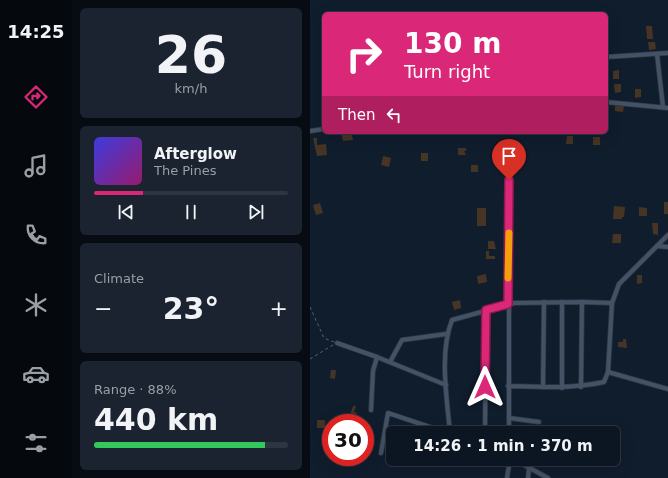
<!DOCTYPE html>
<meta charset="utf-8">
<style>
body{margin:0;font-family:"DejaVu Sans",sans-serif;background:#1a232f;color:#f1f3f6;height:100vh;display:flex;flex-direction:column;font-size:15px;white-space:nowrap}
*{box-sizing:border-box;margin:0}
p{font-size:13px;color:#9a9fa5}
.icon{flex:none;width:22px;height:22px;fill:none;stroke:currentColor;stroke-width:2;stroke-linecap:round;stroke-linejoin:round}
.map{position:relative;flex:1;overflow:hidden}
.side{display:flex;flex-direction:column;gap:8px;padding:8px;background:#070c13;width:238px}
.side>*{flex:none}
.top-card{position:absolute;left:12px;top:12px;width:286px;height:122px;border-radius:6px;box-shadow:0 4px 16px #0002,0 0 0 1px #2c3540;background:#db2777;color:#fff;overflow:hidden}
.speed{position:absolute;left:12px;top:414px;display:flex;gap:8px;font-size:20px;font-weight:700;text-align:center}
.speed>*{display:grid;place-content:center;width:52px;height:52px;border-radius:50%;background:#0c1622;box-shadow:0 4px 16px #0002,0 0 0 1px #2c3540;line-height:1}
.speed .limit{border:6px solid #d22;background:#fff;color:#111}
.pin{position:absolute;display:grid;place-items:center;width:34px;height:34px;color:#fff;margin:-41px -17px;border-radius:50% 50% 50% 0;rotate:-45deg;box-shadow:0 0 4px #0007}
.pin .icon{rotate:45deg}
.me{position:absolute;width:44px;margin:-22px;rotate:0deg;stroke-linejoin:round;filter:drop-shadow(0 0 3px #0008)}
.turn{display:flex;align-items:center;gap:14px;height:84px;padding:0 16px;font-size:18px}
.turn .icon{width:52px;height:52px;stroke-width:2.5}
.turn b{display:block;font-size:28px;line-height:34px}
.then{display:flex;align-items:center;height:38px;padding:0 16px;background:#0003;gap:8px;font-size:15px}
.big{font-size:30px;font-weight:600;line-height:1.1}
.side .widget{flex:1;display:flex;flex-direction:column;justify-content:center;gap:6px;min-width:0;padding:0 14px;border-radius:6px;background:#1a232f}
.side .dial{align-items:center;gap:0}
.dial b{font-size:52px;line-height:1}
.song{display:flex;align-items:center;gap:12px}
.cover{width:48px;height:48px;border-radius:6px;background:linear-gradient(135deg,hsl(240 70% 55%),hsl(320 70% 35%))}
.played{height:4px;border-radius:2px;background:linear-gradient(90deg,#db2777 25%,#2c3540 25%)}
.keys{display:flex;justify-content:space-around;direction:ltr}
.heat{display:flex;justify-content:space-between;align-items:center;font-size:22px;direction:ltr}
.charge{height:6px;border-radius:3px;background:linear-gradient(90deg,#34c759 88%,#2c3540 0)}
.trip{position:absolute;left:76px;top:426px;width:234px;height:40px;border-radius:6px;background:#0c1622;box-shadow:0 4px 16px #0002,0 0 0 1px #2c3540;font-weight:600;line-height:40px;text-align:center}
main{display:flex;flex:1;min-height:0}
.tabs{display:flex;flex-direction:column;width:72px;justify-content:space-around;align-items:center;background:#05090e;color:#9a9fa5}
.tabs .icon{width:28px;height:28px}
.tabs .active{color:#db2777}
.tabs b{font-size:18px;color:#f1f3f6}
.map>svg:first-child{display:block}
</style>
<main>
<nav class="tabs">
<b>14:25</b>
<svg class="icon active" aria-label="directions" viewBox="0 0 24 24"><path d="M12 3l9 9-9 9-9-9zM9 14v-3h6M13 9l2 2-2 2"/></svg>
<svg class="icon" aria-label="music" viewBox="0 0 24 24"><path d="M9 18V5l10-2v13"/><circle cx="6" cy="18" r="3"/><circle cx="16" cy="16" r="3"/></svg>
<svg class="icon" aria-label="phone" viewBox="0 0 24 24"><path d="M5 4h4l2 5-3 2q2 4 5 5l2-3 5 2v4C11 20 4 13 5 4z"/></svg>
<svg class="icon" aria-label="climate" viewBox="0 0 24 24"><path d="M12 3v18M4 7l16 10M4 17L20 7"/></svg>
<svg class="icon" aria-label="car" viewBox="0 0 24 24"><path d="M5 17H2v-5l4-1 3-4h7l3 4 3 1v5h-3M9 17h6M6 11h13"/><circle cx="7" cy="17" r="2"/><circle cx="17" cy="17" r="2"/></svg>
<svg class="icon" aria-label="filters" viewBox="0 0 24 24"><path d="M4 7h16M4 17h16"/><circle cx="9" cy="7" r="2"/><circle cx="15" cy="17" r="2"/></svg>
</nav>
<section class="side">
<div class="widget dial"><b>26</b><p>km/h</p></div>
<div class="widget">
<div class="song"><i class="cover"></i><div><b>Afterglow</b><p>The Pines</p></div></div>
<div class="played"></div>
<div class="keys"><svg class="icon" aria-label="previous" viewBox="0 0 24 24"><path d="M18 5L8 12l10 7zM5 5v14"/></svg><svg class="icon" aria-label="pause" viewBox="0 0 24 24"><path d="M8 5v14M16 5v14"/></svg><svg class="icon" aria-label="next" viewBox="0 0 24 24"><path d="M6 5l10 7-10 7zM19 5v14"/></svg></div>
</div>
<div class="widget"><p>Climate</p>
<div class="heat"><a>−</a><b class="big">23°</b><a>+</a></div>
</div>
<div class="widget"><p>Range · 88%</p><b class="big">440 km</b><div class="charge"></div></div>
</section>
<div class="map">
<svg width="358" height="478" viewBox="0 0 358 478">
<rect width="100%" height="100%" fill="#101d2d"/>
<g fill="#463425">
<polygon points="336,26 342,26 343,39 337,39"/>
<polygon points="338,42 345,42 346,49 339,50"/>
<polygon points="309,70 309,79 303,79 303,71"/>
<polygon points="304,84 311,84 311,92 305,93"/>
<polygon points="325,89 331,89 331,97 325,98"/>
<polygon points="305,105 314,106 313,112 305,111"/>
<polygon points="31,132 41,132 43,140 33,141"/>
<polygon points="257,136 263,136 263,144 256,144"/>
<rect x="283" y="137" width="7" height="8"/>
<polygon points="3,138 7,138 7,145 16,144 17,155 7,156"/>
<polygon points="189,141 196,142 196,151 187,150 187,147 191,147"/>
<polygon points="148,148 156,148 156,151 154,151 156,155 148,155"/>
<rect x="111" y="153" width="7" height="8"/>
<polygon points="73,156 81,158 79,167 71,165"/>
<rect x="161" y="165" width="7" height="7"/>
<rect x="354" y="202" width="4" height="12"/>
<polygon points="10,203 13,213 6,215 3,205"/>
<polygon points="304,206 315,207 314,217 312,217 312,219 303,219"/>
<polygon points="329,207 337,208 337,216 329,216"/>
<rect x="167" y="208" width="9" height="18"/>
<polygon points="342,223 348,223 348,235 343,234"/>
<polygon points="303,234 311,234 311,243 302,243"/>
<polygon points="178,241 184,241 186,249 178,249"/>
<polygon points="176,251 179,251 179,256 185,256 185,259 176,259"/>
<polygon points="176,274 177,282 168,284 167,276"/>
<polygon points="327,275 332,275 332,283 327,284"/>
<polygon points="150,300 151,308 144,310 142,302"/>
<polygon points="313,339 316,339 317,348 308,347 308,342 313,342"/>
<polygon points="21,370 26,370 25,379 20,378"/>
<polygon points="43,406 46,406 44,412 47,413 46,417 40,415"/>
<rect x="7" y="420" width="8" height="8"/>
<polygon points="43,457 52,457 52,463 42,463"/>
</g>
<g fill="none" stroke-linecap="round" stroke-linejoin="round">
<g stroke="#313745" stroke-width="5.5">
<g id="minor">
<polyline points="347,54 353,107"/>
<polyline points="296,57 358,53"/>
<polyline points="296,102 358,108"/>
<polyline points="0,131 14,129"/>
<polyline points="347,246 358,247"/>
<polyline points="252,302 252,388"/>
<polyline points="27,343 67,357 136,385"/>
<polyline points="80,362 92,340 136,334"/>
<polyline points="298,372 358,389"/>
<path d="M 198,386 C 231,387 262,389 294,382 L 298,372 L 302,303 L 309,284 L 358,235"/>
<polyline points="233,387 234,302"/>
<polyline points="271,387 272,302"/>
<polyline points="61,410 63,371 67,357"/>
<polyline points="199,418 229,422"/>
<path d="M 140,433 C 137,398 129,353 142,320 L 204,303 L 272,302 L 302,303"/>
<polyline points="175,433 176,310"/>
<polyline points="199,433 199,193 203,144"/>
<polyline points="71,453 78,413 138,433"/>
<polyline points="203,459 238,478"/>
<polyline points="197,478 200,459"/>
<polyline points="218,478 219,468"/>
</g>
</g>
<g stroke="#586472" stroke-width="1" stroke-dasharray="3 3" stroke-linecap="butt">
<polyline points="0,307 14,338 24,342"/>
<polyline points="0,359 23,345"/>
</g>
<use href="#minor" stroke="#435265" stroke-width="4"/>
</g>
<g fill="none" stroke-linecap="round" stroke-linejoin="round">
<g stroke="#8e194d" stroke-width="10">
<polyline id="route" points="175,387 176,310 198,304 199,180"/>
</g>
<use href="#route" stroke="#db2777" stroke-width="7"/>
<polyline stroke="#f59e0b" stroke-width="7" points="198,278 199,233"/>
</g>
</svg>
<div class="speed"><div class="limit">30</div></div>
<div class="pin" style="left:199px;top:180px;background:#d93025"><svg class="icon" aria-label="arrive" viewBox="0 0 24 24"><path d="M6 21V4h12l-3 4 3 4H6"/></svg></div>
<svg class="me" style="left:175px;top:387px" viewBox="-20 -20 40 40"><path d="M0-17L14 15 0 8-14 15z" fill="#db2777" stroke="#fff" stroke-width="4"/></svg>
<div class="trip">14:26 · 1 min · 370 m</div>
<div class="top-card">
<div class="turn"><svg class="icon" aria-label="right" viewBox="0 0 24 24"><path d="M7 20v-9h11M14 6l5 5-5 5"/></svg><div><b>130 m</b>Turn right</div></div>
<div class="then">Then<svg class="icon" aria-label="left" viewBox="0 0 24 24"><path d="M17 20v-9H6M10 6l-5 5 5 5"/></svg></div>
</div>
</div>
</main>
